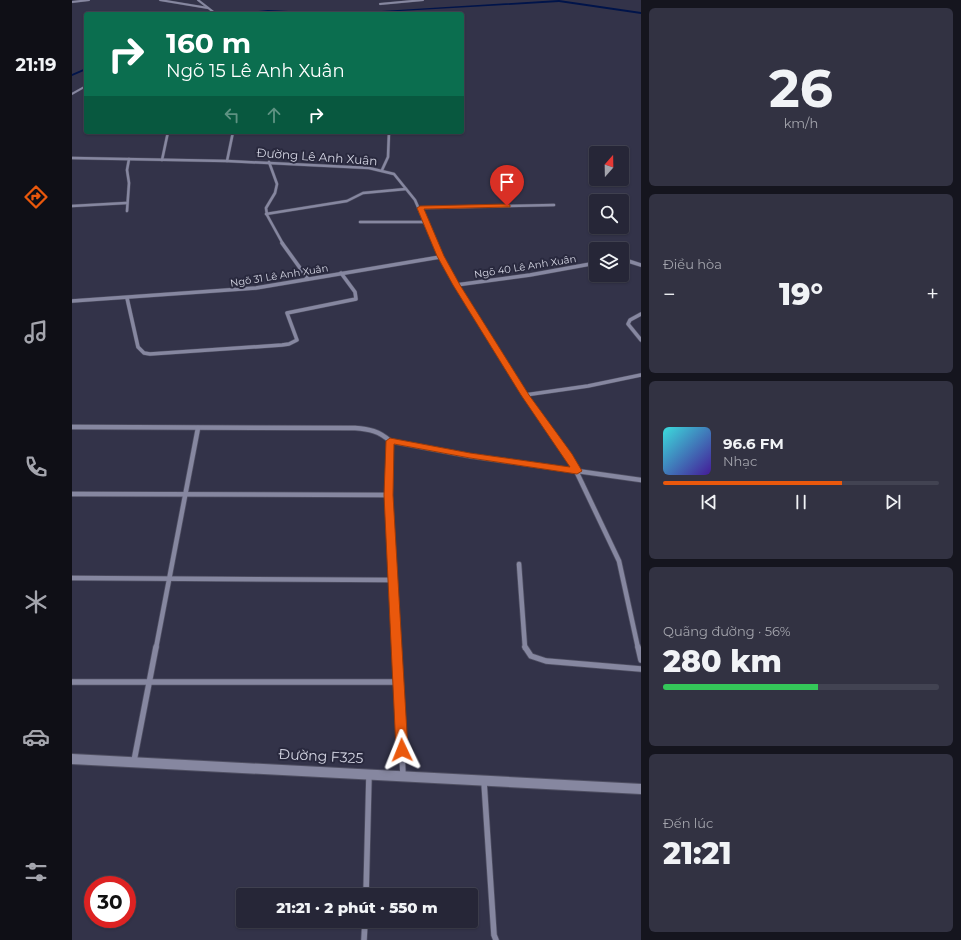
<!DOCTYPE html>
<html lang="vi">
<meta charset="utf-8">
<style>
body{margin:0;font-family:Montserrat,sans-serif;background:#323242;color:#f1f3f6;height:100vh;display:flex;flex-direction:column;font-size:15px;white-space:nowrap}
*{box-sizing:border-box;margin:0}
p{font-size:13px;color:#a4a5ad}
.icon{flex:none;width:22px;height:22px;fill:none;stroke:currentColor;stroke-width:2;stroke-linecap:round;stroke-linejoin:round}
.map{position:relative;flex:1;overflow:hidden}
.panel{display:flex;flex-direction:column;gap:8px;padding:8px;background:#15151e;width:320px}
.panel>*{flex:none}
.top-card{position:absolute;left:12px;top:12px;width:380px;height:122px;border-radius:4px;box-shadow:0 1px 3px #0004,0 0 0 1px #424352;background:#0b6e4f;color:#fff;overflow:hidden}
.needle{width:26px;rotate:20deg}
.fabs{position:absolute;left:517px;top:146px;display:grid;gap:8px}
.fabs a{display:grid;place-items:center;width:40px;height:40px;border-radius:4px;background:#262637;box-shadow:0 1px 3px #0004,0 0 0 1px #424352;font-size:20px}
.speed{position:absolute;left:12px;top:876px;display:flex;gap:8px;font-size:20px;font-weight:700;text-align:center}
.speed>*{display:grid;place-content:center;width:52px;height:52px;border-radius:50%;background:#262637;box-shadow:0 1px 3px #0004,0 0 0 1px #424352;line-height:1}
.speed .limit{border:6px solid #d22;background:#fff;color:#111}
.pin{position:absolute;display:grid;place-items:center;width:34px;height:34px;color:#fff;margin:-41px -17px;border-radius:50% 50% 50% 0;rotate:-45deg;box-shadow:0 0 4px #0007}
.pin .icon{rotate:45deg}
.me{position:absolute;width:44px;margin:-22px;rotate:358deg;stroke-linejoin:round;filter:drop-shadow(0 0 3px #0008)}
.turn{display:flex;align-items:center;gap:14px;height:84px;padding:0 16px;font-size:18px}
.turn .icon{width:52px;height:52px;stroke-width:2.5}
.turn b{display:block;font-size:28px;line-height:34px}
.lanes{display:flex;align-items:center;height:38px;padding:0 16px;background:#0003;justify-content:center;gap:20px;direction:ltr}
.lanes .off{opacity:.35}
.big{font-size:30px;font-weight:800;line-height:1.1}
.panel .widget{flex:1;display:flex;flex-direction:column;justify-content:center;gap:6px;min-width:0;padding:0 14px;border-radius:6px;background:#323242}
.panel .dial{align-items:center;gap:0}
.dial b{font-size:52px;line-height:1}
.song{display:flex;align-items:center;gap:12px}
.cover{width:48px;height:48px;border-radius:6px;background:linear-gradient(135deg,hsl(180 70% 55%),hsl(260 70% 35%))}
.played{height:4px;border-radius:2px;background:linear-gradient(90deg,#ea580c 65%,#424352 65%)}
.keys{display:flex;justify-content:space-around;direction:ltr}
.heat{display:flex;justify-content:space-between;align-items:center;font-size:22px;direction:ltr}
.charge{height:6px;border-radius:3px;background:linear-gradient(90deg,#34c759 56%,#424352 0)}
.trip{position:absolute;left:164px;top:888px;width:242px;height:40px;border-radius:4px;background:#262637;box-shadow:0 1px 3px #0004,0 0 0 1px #424352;font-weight:800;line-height:40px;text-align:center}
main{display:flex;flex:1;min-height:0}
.tabs{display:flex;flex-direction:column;width:72px;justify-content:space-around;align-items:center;background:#0f0f16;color:#a4a5ad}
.tabs .icon{width:28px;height:28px}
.tabs .active{color:#ea580c}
.tabs b{font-size:18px;color:#f1f3f6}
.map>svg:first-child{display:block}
</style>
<main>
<nav class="tabs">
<b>21:19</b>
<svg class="icon active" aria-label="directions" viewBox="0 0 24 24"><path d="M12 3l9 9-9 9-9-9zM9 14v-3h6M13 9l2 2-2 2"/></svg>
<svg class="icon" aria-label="music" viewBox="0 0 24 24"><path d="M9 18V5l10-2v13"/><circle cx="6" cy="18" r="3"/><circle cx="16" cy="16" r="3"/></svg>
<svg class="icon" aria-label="phone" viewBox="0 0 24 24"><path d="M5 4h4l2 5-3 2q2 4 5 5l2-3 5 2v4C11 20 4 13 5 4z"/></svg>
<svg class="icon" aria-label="climate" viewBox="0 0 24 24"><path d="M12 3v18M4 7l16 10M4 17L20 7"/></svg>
<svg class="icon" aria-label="car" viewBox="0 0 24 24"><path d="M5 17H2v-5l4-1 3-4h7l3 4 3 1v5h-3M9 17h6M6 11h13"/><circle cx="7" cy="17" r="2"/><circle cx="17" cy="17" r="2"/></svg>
<svg class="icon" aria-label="filters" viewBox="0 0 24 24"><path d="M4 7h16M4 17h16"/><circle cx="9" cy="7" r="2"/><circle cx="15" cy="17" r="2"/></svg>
</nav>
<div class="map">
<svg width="569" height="940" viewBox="0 0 569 940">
<rect width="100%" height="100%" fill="#333349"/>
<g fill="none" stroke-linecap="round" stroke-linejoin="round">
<g fill="#00144a" fill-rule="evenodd">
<polygon points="487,0 569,12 569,14 487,2 275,14 262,14"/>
<polygon points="196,10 257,13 258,14 196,12 158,14"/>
<polygon points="14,68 14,70 0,76 0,74"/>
</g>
<g stroke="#4f4f62" stroke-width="2.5">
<g id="street-far4">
<polyline points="88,0 136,8"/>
<polyline points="126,0 144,14"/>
<polyline points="0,2 17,0"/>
<polyline points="308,4 351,0"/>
<polyline points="0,94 14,86"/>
</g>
</g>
<g stroke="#4f4f62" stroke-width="3.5">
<g id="street-far3">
<polyline points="0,158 155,161 297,168 322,174 343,200 362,244"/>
<polyline points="90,160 96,132"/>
<polyline points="155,161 161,132"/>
<polyline points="197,162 205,184 203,193 194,208 195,215 211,244"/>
<polyline points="310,170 316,157 317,132"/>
<polyline points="0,206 54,203"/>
<polyline points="348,208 482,205"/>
<polyline points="55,211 57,183 55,170 57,159"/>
<polyline points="194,214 275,201 291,193 334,189"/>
<polyline points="288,222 354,222"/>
</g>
</g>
<g stroke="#4f4f62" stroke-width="4.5">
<g id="street-far2">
<polyline points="210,243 236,279"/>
<polyline points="362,243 384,285 453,395 471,420"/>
<polyline points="550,259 569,265"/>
<polyline points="384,285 458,275 524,263"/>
<polyline points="55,298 66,347 72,353 78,354 210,345 217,344 225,340 215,313 284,299 283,292 269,273"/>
<polyline points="0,301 184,288 368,257"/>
<polyline points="569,314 558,320 556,324 569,340"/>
<polyline points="453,395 516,386 569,375"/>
</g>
</g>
<g stroke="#4f4f62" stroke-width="6">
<g id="street-far1">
<polyline points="470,419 497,456 547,561 566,648"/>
<path d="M 0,427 L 283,428 C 297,429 307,431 318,441 L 318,525 L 325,648"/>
<polyline points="318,441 398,456 569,480"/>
<polyline points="0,494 317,495"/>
<polyline points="447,564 453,648"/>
<polyline points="0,578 321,580"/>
<polyline points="84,648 126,428"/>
</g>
</g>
<g stroke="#4f4f62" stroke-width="7">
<g id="street">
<polyline points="325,647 331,775"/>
<polyline points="453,647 459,656 474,661 569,669"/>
<polyline points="566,647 569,660"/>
<polyline points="0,682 327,682"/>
<polyline points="62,761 84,647"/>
<polyline points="412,782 422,935 424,940"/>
<polyline points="294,895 297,775"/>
<polyline points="292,940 293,921"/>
</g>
</g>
<g stroke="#4f4f62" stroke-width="2">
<polygon id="secondary" points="0,754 569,784 569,794 0,764"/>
</g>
<use href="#street-far4" stroke="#8687a0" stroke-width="2"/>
<use href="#street-far3" stroke="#8687a0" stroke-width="2.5"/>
<use href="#street-far2" stroke="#8687a0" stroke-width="3.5"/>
<use href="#street-far1" stroke="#8687a0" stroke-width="4.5"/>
<use href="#street" stroke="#8687a0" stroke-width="5.5"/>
<use href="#secondary" fill="#8687a0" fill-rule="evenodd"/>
</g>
<polygon fill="#ea580c" stroke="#983908" points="435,204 438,205 438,207 352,209 372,256 388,285 457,395 500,454 510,471 505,474 398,458 322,444 321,495 336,750 335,753 330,755 326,753 324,750 312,495 314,441 318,438 398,453 498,467 449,395 381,285 365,256 345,208 348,206"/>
<g text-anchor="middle" stroke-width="4" stroke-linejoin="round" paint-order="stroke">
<g font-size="10" fill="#d6d7e5" stroke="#29293e">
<text transform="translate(453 266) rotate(-9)" y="4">Ngõ 40 Lê Anh Xuân</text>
<text transform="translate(207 275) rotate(-9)" y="4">Ngõ 31 Lê Anh Xuân</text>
</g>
<g font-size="12" fill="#d6d7e5" stroke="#29293e">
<text transform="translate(245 157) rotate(4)" y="4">Đường Lê Anh Xuân</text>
</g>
<g font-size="14" fill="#d6d7e5" stroke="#29293e">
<text transform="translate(249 756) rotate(3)" y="5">Đường F325</text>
</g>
</g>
</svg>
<div class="fabs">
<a><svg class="needle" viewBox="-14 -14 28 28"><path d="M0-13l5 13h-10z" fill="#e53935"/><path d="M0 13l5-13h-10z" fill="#a4a5ad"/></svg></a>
<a><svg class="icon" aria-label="search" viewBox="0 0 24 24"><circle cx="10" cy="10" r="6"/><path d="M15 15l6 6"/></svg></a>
<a><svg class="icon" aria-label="layers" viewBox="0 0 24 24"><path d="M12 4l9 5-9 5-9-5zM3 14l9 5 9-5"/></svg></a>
</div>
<div class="speed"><div class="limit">30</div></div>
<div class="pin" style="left:435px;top:206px;background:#d93025"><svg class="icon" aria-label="arrive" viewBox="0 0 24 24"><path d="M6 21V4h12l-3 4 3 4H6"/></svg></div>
<svg class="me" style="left:330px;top:750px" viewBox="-20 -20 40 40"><path d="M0-17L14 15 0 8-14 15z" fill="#ea580c" stroke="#fff" stroke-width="4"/></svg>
<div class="trip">21:21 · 2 phút · 550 m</div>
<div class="top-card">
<div class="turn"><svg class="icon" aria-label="right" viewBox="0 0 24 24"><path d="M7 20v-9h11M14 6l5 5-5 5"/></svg><div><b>160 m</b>Ngõ 15 Lê Anh Xuân</div></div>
<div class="lanes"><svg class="icon off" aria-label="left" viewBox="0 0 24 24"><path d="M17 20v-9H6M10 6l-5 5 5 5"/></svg><svg class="icon off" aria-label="ahead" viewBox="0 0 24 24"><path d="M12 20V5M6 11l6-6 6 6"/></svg><svg class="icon" aria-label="right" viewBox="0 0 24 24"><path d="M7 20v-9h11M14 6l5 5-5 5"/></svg></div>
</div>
</div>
<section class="panel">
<div class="widget dial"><b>26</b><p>km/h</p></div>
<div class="widget"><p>Điều hòa</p>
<div class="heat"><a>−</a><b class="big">19°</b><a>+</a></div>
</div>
<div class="widget">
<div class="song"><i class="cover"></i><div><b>96.6 FM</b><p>Nhạc</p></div></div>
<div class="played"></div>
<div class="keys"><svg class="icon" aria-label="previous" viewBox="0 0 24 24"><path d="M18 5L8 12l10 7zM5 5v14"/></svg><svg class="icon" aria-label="pause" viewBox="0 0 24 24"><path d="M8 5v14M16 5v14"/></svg><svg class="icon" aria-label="next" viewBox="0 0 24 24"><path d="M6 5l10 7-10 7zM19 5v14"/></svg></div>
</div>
<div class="widget"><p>Quãng đường · 56%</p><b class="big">280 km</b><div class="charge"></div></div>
<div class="widget"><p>Đến lúc</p><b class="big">21:21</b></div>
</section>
</main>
